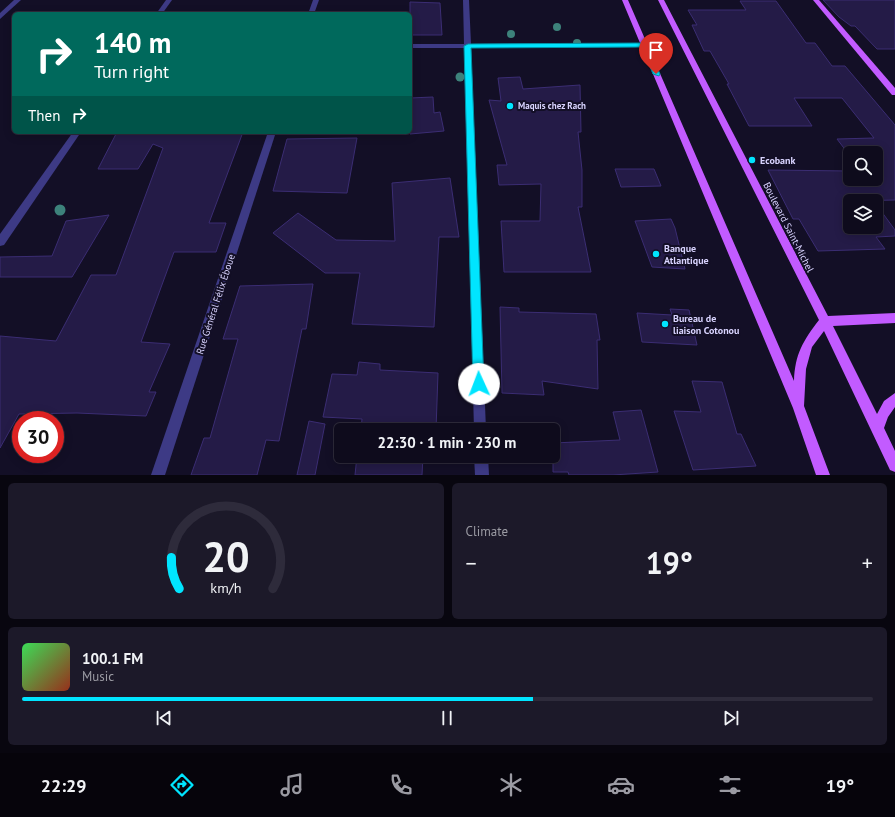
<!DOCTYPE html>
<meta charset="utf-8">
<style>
body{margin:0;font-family:"PT Sans",sans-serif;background:#1c1929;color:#f1f3f6;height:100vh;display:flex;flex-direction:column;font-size:15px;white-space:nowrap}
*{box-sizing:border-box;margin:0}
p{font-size:13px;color:#9b9ba3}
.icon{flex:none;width:22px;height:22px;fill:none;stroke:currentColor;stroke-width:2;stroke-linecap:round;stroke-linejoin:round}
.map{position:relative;height:475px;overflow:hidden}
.drawer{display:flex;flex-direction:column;gap:8px;padding:8px;background:#08060f;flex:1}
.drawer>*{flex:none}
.top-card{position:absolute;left:12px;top:12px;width:400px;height:122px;border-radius:6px;box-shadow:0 2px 10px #0003,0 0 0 1px #2e2b3b;background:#00695c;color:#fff;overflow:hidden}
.controls{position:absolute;left:843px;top:146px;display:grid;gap:8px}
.controls a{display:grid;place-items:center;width:40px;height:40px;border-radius:6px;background:#0e0b1c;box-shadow:0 2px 10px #0003,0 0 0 1px #2e2b3b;font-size:20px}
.speed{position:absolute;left:12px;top:411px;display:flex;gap:8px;font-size:20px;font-weight:700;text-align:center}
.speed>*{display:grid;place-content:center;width:52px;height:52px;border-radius:50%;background:#0e0b1c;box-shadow:0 2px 10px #0003,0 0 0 1px #2e2b3b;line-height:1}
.speed .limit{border:6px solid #d22;background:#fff;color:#111}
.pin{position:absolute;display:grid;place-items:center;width:34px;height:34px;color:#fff;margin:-41px -17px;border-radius:50% 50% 50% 0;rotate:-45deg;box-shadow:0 0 4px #0007}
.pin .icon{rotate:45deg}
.me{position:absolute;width:44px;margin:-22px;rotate:358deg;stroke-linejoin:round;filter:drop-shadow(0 0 3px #0008)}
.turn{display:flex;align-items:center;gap:14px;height:84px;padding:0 16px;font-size:18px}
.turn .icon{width:52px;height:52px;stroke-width:2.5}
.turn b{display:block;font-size:28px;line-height:34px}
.then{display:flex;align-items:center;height:38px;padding:0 16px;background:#0003;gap:8px;font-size:15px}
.big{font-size:30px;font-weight:800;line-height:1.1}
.drawer .card{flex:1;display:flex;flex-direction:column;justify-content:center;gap:6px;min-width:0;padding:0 14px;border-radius:6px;background:#1c1929}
.drawer .dial{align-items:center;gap:0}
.dial svg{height:104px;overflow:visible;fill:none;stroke:#2e2b3b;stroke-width:7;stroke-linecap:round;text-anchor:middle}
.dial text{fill:#f1f3f6;stroke:none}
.song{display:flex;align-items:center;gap:12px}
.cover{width:48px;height:48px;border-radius:6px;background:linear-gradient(135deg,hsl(130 70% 55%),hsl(10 70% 35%))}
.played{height:4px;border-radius:2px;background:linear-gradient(90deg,#00e5ff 60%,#2e2b3b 60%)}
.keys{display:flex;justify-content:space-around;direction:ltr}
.heat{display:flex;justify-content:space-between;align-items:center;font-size:22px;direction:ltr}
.drawer .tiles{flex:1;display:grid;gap:8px;grid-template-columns:1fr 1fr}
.card:last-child{grid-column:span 2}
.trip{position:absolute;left:334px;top:423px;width:226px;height:40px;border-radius:6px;background:#0e0b1c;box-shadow:0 2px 10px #0003,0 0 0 1px #2e2b3b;font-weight:800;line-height:40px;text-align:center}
.dock{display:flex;height:64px;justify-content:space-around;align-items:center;background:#06040b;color:#9b9ba3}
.dock .icon{width:28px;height:28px}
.dock .active{color:#00e5ff}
.dock b{font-size:18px;color:#f1f3f6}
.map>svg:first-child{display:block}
</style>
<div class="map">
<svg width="895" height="475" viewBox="0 0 895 475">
<rect width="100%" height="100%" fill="#130f26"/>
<g fill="#241b47" stroke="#3b2d73">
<polygon points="823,0 895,0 895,49 877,49 855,26 851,26 839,17"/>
<polygon points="740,1 776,1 806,43 815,43 832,66 845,66 895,125 895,200 850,201 850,227 876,227 876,204 895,230 895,236 876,237 885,249 818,251 799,219 793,219 768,170 850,171 850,179 876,179 876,153 850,153 850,156 837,139 874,138 842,98 794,98 812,126 749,126 727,84 729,84 710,51 704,51 692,25 697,25 688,10 746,10"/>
<polygon points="410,2 440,3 442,35 410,35"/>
<polygon points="520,77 523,89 580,85 581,132 578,132 582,170 582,207 578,207 591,272 504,272 501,221 540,221 541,184 499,185 497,165 507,165 489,100 501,101 498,78"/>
<polygon points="433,97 434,113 440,112 444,131 410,134 410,98"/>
<polygon points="117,132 243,132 209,223 226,223 216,252 174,252 141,342 170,344 149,392 156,392 146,416 77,413 19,414 0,448 0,336 56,341 91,275 116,275 163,148 153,144 138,169 98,169"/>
<polygon points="357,138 347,193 273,191 287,139"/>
<polygon points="615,169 654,169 661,186 621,187"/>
<polygon points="450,178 459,237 439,237 434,327 352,324 360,273 325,273 273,233 298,213 336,240 395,241 392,183"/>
<polygon points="109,215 72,277 0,277 0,257 52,256 66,221"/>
<polygon points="671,219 675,228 685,269 652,267 635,221"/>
<polygon points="313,284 306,329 302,329 279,441 266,440 257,475 191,475 204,438 210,438 238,339 223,339 240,286"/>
<polygon points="500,307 519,308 519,312 596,314 600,340 597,340 598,389 542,381 544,395 502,393"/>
<polygon points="670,309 689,310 697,345 642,342 637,313 672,315"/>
<polygon points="359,362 380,364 380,370 438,373 436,430 361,430 362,419 323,417 332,374 357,375"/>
<polygon points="692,381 722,382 737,434 741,434 756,466 693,470 674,411 701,412"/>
<polygon points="641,410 658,472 613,475 569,475 568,472 553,472 553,443 620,440 613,412"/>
<polygon points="309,421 325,424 315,475 297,475"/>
<polygon points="357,456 423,456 422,475 355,475"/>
</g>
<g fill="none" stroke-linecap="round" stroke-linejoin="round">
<g fill="#3d3a85" fill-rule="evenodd">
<polygon points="14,0 21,0 0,19 0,13"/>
<polygon points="166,0 172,0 162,14 156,14"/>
<polygon points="313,0 319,0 314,14 308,14"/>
<polygon points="463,0 469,0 471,44 644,43 648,45 644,47 471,48 486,430 474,430 464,48 410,48 410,44 464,44"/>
<polygon points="73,132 81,132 4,245 0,246 0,234"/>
<polygon points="268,132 276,132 165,475 151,475"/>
<polygon points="474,456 488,456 489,475 475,475"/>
</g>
<g fill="#c25bff" fill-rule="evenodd">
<path d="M 622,0 L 628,0 L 794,381 C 795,354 803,341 819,320 L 658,0 L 664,0 L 828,316 L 895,313 L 895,323 L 833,326 L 877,414 L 884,401 L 895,393 L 895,407 L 888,417 L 884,428 L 895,451 L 895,472 L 890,470 L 824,331 L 812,347 L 806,369 L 804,406 L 830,475 L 816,475 L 793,408 Z"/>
<polygon points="813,0 819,0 895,88 895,95 892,95"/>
</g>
</g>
<g fill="#3d827b">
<circle cx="557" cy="27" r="4"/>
<circle cx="511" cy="34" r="4"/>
<circle cx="577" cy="43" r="4"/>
<circle cx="460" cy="77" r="4.5"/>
<circle cx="60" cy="210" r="5.5"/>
</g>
<polygon fill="#00e5ff" stroke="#0095a6" points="644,43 647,45 660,74 659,76 653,74 642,47 471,48 484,384 483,388 479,389 475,388 473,384 464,46 468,44"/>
<g fill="#00e5ff" stroke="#130f26" stroke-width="1.5">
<circle cx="510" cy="106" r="4"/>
<circle cx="752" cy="160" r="4"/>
<circle cx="656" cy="254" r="4"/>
<circle cx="665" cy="324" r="4"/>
</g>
<g text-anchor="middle" stroke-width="4" stroke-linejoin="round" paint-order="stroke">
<g font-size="9" font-weight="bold" fill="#d9d4ff" stroke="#130f26" text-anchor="start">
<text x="518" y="109">Maquis chez Rach</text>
</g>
<g font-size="10" font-weight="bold" fill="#d9d4ff" stroke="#130f26" text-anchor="start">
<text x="760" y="164">Ecobank</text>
<text x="664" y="252">Banque<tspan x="664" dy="12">Atlantique</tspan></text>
<text x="673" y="322">Bureau de<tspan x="673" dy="12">liaison Cotonou</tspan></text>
</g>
<g font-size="10" fill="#d9d4ff" stroke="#130f26">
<text transform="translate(789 227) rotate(63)" y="4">Boulevard Saint-Michel</text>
<text transform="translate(215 304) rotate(-72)" y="4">Rue Général Félix Éboue</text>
</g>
</g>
</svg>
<div class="controls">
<a><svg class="icon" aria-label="search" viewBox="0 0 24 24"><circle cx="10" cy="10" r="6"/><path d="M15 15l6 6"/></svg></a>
<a><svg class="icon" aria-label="layers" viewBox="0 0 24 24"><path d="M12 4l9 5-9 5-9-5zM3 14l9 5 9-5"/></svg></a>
</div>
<div class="speed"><div class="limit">30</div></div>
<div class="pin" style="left:656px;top:74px;background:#d93025"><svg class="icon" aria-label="arrive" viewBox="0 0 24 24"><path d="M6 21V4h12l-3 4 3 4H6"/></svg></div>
<svg class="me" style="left:479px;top:384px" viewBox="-20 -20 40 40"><circle r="19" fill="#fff"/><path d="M0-13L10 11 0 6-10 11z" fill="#00e5ff"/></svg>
<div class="trip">22:30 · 1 min · 230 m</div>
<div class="top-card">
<div class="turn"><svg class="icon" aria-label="right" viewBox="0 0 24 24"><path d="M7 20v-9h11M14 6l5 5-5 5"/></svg><div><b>140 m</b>Turn right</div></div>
<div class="then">Then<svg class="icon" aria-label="right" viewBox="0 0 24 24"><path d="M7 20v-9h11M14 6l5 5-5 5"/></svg></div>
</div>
</div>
<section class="drawer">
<div class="tiles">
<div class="card dial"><svg viewBox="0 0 100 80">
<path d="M14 69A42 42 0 1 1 86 69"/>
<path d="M14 69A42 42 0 0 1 8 45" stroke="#00e5ff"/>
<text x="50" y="56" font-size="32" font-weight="700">20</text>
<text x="50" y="72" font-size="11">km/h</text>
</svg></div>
<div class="card"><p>Climate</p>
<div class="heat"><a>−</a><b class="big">19°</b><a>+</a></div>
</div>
<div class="card">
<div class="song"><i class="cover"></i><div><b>100.1 FM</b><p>Music</p></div></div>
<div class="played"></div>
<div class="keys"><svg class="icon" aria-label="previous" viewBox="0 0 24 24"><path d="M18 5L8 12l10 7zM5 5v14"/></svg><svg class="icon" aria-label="pause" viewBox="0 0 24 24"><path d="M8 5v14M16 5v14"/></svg><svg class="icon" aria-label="next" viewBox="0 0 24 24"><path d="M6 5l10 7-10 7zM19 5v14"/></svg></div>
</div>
</div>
</section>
<nav class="dock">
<b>22:29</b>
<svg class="icon active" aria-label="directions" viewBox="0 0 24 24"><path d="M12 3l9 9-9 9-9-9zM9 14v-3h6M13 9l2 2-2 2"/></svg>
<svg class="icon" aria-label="music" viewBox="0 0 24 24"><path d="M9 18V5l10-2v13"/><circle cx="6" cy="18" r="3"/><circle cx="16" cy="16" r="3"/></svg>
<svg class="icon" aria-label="phone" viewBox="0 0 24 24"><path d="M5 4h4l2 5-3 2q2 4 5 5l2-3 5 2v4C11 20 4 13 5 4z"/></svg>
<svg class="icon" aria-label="climate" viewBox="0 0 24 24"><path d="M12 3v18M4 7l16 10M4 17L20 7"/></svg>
<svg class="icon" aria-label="car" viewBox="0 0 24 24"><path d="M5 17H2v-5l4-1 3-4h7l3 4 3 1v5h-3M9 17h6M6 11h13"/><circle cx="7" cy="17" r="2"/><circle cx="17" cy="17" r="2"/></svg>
<svg class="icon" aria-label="filters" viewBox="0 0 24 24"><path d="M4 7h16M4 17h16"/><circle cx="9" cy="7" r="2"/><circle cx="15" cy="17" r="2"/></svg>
<b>19°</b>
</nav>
